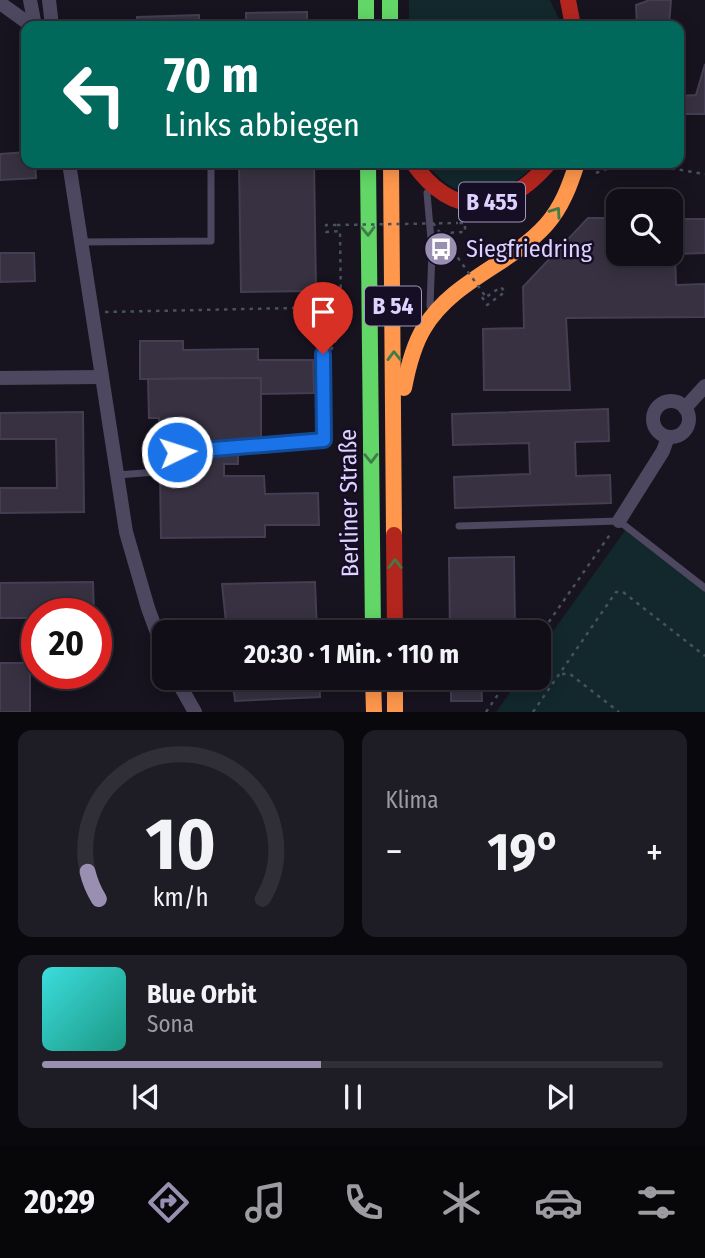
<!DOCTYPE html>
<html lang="de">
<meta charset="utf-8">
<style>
body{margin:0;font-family:"Fira Sans Condensed",sans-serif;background:#1e1c24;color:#f1f3f6;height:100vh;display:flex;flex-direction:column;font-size:26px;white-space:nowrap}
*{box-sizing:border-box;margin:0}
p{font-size:23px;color:#9c9ca1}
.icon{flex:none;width:38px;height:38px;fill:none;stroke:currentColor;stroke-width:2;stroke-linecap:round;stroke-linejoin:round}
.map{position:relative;height:712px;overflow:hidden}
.panel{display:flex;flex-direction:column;gap:18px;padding:18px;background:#09080d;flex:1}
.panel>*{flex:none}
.top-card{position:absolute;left:21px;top:21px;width:663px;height:147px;border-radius:14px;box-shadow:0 4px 18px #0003,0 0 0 2px #302e36;background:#00695c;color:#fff;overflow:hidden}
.tools{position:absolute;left:606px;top:189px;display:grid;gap:14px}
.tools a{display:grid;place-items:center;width:77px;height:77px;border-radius:14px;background:#110e17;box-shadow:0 4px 18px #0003,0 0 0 2px #302e36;font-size:35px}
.speed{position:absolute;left:21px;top:598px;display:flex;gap:14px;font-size:35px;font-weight:700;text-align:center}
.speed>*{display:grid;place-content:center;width:91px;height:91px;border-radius:50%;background:#110e17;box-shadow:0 4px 18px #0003,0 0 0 2px #302e36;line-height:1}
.speed .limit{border:10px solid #d22;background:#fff;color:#111}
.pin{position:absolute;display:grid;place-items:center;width:60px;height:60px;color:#fff;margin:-72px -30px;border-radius:50% 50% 50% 0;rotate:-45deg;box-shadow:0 0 7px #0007}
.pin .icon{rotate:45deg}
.me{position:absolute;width:77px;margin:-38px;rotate:86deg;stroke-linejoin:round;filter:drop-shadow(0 0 5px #0008)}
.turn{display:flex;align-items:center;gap:24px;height:147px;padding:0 28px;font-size:32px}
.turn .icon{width:91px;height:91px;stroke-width:2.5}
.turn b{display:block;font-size:49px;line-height:60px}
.big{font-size:52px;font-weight:700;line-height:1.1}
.panel .tile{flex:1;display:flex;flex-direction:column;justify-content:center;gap:10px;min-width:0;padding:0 24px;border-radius:14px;background:#1e1c24}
.panel .dial{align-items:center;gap:0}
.dial svg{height:182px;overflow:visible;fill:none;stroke:#302e36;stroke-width:7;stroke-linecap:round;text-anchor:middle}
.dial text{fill:#f1f3f6;stroke:none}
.song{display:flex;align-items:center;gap:21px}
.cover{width:84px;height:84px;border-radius:10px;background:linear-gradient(135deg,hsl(180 70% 55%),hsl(170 70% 35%))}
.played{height:7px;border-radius:4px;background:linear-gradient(90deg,#988fb1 45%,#302e36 45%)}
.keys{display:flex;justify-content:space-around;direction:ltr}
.heat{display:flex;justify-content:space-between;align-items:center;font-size:38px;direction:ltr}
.panel .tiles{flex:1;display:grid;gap:18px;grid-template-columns:1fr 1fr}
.tile:last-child{grid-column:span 2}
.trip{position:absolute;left:152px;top:620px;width:399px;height:70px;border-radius:14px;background:#110e17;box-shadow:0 4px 18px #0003,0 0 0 2px #302e36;font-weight:700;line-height:70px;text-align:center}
.tab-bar{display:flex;height:112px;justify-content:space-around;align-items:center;background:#070609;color:#9c9ca1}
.tab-bar .icon{width:49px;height:49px}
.tab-bar .on{color:#988fb1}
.tab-bar b{font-size:32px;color:#f1f3f6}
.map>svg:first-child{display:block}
</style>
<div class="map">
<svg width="705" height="712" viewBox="0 0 705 712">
<rect width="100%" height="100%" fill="#17131f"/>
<g fill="#12282c">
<polygon points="409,0 550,0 558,17 560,26 409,26"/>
<path d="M 425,163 L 537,163 C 514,186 486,202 454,188 C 444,184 433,171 425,163 Z"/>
<polygon points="626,529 705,591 705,712 496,712 521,677 539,677 539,651"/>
</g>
<g fill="#373141" stroke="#453e53" stroke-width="2">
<polygon points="650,0 671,0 669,26 637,26 636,5"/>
<polygon points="307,12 307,26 246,26 246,13"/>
<polygon points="199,15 199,26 137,26 137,17"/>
<polygon points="705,64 705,114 679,114 679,96 696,95"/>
<polygon points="26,152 26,163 35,163 36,178 0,180 0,154"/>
<polygon points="239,163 314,163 316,291 241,292"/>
<polygon points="588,218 618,218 618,254 670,254 670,219 705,219 705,253 675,254 676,285 705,284 705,317 566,318 570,390 484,390 483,329 524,328 523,287"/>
<polygon points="0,253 34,253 35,281 0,282"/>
<polygon points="140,341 183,341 183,350 258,349 258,360 313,360 314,393 261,394 261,378 140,379"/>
<polygon points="261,378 261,439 238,440 238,464 224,464 224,476 264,476 265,494 318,493 319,525 265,525 265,537 161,538 160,476 177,476 177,439 159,440 159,418 149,418 148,379"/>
<polygon points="608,409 609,441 575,442 576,476 610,475 611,503 455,508 454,477 530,474 529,443 453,445 452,414"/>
<polygon points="83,412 84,512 0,513 0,488 57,488 56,439 0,439 0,413"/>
<polygon points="514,557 515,632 450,632 449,558"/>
<polygon points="93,582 94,614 37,614 37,618 0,618 0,583"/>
<polygon points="315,582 317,632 227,632 222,584"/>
<rect x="0" y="663" width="30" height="49"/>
<polygon points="232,677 319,677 320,697 235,701"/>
<polygon points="451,677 481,677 482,701 451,701"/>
</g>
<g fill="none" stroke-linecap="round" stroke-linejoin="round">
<g stroke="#475160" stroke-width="2.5" stroke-dasharray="3.5 5" stroke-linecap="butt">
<path d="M 596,173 C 630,157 670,169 705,174"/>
<polyline points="442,244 445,233 465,232 465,223 458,223"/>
<polyline points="482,297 487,305 505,292 501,287 486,297"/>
<polyline points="105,312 341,307 340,231 326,232 326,225 337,225"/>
<polyline points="331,350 341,330 341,307"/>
<polyline points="539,636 611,533"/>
<polyline points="562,674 570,674 619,712"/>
<polyline points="486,712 510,677"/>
<polyline points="533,712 616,592 623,592 705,656"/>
</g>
<g stroke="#4d4860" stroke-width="7">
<polyline points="427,193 432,251 430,306"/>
<polyline points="81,242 211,241 211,163"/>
<polyline points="118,475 156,472 154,452 324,441 323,353"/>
<polyline points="459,526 619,521 705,588"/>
</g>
<g stroke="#4d4860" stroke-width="14">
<polyline points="30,0 35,26"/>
<polyline points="49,0 52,26"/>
<polyline points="0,3 32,26"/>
<polyline points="69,163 126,532 148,608 164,652"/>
<polyline points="0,378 102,377"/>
<circle cx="671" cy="419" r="18"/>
<polyline points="685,408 705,386"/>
<polyline points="619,521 663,451 668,437"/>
<polyline points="175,677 195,712"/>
</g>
<g stroke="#63d668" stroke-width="16">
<polyline points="366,0 366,26"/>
<polyline points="390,0 390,26"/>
<polyline points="368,163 373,632"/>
</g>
<g stroke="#ff974d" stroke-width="16">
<polyline points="391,163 394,535"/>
<path d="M 404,388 C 408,367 413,346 424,328 C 453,280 510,265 546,225 C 562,207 570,185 577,163"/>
<polyline points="373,677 374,712"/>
<polyline points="395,677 395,712"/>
</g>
<g stroke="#b3261e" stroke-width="16">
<polyline points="568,0 573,26"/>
<path d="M 413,163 C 454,221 505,214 549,163"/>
<polyline points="394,535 395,632"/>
</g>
<g stroke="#475160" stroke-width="2.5" stroke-dasharray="3.5 5" stroke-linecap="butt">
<polyline points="433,223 486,297"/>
<polyline points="337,225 458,223"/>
</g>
</g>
<defs><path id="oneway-chevron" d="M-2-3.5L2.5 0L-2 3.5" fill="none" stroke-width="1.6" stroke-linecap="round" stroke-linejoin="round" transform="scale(1.75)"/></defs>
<g stroke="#407c49">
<use href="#oneway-chevron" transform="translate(556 212) rotate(-55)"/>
<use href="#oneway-chevron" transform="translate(368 231) rotate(89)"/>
<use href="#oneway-chevron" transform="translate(394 356) rotate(-91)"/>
<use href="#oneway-chevron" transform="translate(371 458) rotate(89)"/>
<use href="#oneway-chevron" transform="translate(395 564) rotate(-90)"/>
</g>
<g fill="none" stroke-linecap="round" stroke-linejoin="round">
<g stroke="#114b97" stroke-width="18">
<polyline id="route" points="177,452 324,440 323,354"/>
</g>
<use href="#route" stroke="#1a73e8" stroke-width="12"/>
</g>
<defs>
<g id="bus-disc" transform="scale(1.75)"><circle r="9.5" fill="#988fb1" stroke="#150e24"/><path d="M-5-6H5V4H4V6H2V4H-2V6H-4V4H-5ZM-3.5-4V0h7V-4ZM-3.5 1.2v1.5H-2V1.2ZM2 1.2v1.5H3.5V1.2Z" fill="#fff"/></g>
</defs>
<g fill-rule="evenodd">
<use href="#bus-disc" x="441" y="249"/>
</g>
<g text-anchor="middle" stroke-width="5" stroke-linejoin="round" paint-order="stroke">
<g fill="#150e24" stroke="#a297bd" stroke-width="2">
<rect x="459" y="182.5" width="66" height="39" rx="5"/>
<rect x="365" y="286.5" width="56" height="39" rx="5"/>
</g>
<g font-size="23" font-weight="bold" fill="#ded2ff">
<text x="492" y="210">B 455</text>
<text x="393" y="314">B 54</text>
</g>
<g font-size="24" fill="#ded2ff" stroke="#150e24" text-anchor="start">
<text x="466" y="257">Siegfriedring</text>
</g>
<g font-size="24" fill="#ded2ff" stroke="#150e24">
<text transform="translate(349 503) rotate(-91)" y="8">Berliner Straße</text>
</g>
</g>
</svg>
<div class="tools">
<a><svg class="icon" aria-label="search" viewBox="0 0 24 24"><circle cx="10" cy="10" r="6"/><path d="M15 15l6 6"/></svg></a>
</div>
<div class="speed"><div class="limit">20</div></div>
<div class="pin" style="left:323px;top:354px;background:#d93025"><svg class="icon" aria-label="arrive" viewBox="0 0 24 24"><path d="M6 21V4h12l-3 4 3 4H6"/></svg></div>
<svg class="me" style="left:177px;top:452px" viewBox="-20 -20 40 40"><circle r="17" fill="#1a73e8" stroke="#fff" stroke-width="3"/><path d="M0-11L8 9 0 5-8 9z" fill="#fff"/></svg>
<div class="trip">20:30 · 1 Min. · 110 m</div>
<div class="top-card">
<div class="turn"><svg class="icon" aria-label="left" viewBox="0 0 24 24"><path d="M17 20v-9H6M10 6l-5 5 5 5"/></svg><div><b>70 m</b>Links abbiegen</div></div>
</div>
</div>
<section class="panel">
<div class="tiles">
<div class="tile dial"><svg viewBox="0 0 100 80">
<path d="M14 69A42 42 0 1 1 86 69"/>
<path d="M14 69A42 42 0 0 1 9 57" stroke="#988fb1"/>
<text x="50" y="56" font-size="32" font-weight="700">10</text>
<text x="50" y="72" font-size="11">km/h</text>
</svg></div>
<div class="tile"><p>Klima</p>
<div class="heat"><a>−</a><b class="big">19°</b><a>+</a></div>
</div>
<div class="tile">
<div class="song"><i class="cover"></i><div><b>Blue Orbit</b><p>Sona</p></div></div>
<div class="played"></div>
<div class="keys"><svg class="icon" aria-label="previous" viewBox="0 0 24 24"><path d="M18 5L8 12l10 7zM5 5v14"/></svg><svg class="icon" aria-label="pause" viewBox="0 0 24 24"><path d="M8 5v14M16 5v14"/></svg><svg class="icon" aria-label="next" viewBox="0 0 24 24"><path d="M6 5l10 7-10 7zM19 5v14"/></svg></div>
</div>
</div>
</section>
<nav class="tab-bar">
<b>20:29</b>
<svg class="icon on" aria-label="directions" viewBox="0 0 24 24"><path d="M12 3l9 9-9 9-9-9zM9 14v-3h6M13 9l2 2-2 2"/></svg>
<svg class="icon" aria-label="music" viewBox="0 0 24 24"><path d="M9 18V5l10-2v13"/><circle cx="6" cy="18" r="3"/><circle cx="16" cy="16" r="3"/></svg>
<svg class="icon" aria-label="phone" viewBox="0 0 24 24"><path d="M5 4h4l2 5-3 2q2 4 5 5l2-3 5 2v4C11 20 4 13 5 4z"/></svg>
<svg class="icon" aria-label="climate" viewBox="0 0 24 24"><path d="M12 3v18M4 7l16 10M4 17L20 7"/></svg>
<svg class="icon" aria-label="car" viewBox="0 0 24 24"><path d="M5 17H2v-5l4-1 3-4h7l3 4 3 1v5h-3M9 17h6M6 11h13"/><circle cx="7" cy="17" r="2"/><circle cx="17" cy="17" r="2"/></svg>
<svg class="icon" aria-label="filters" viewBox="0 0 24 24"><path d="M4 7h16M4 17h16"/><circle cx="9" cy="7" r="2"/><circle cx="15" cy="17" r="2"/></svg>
</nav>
